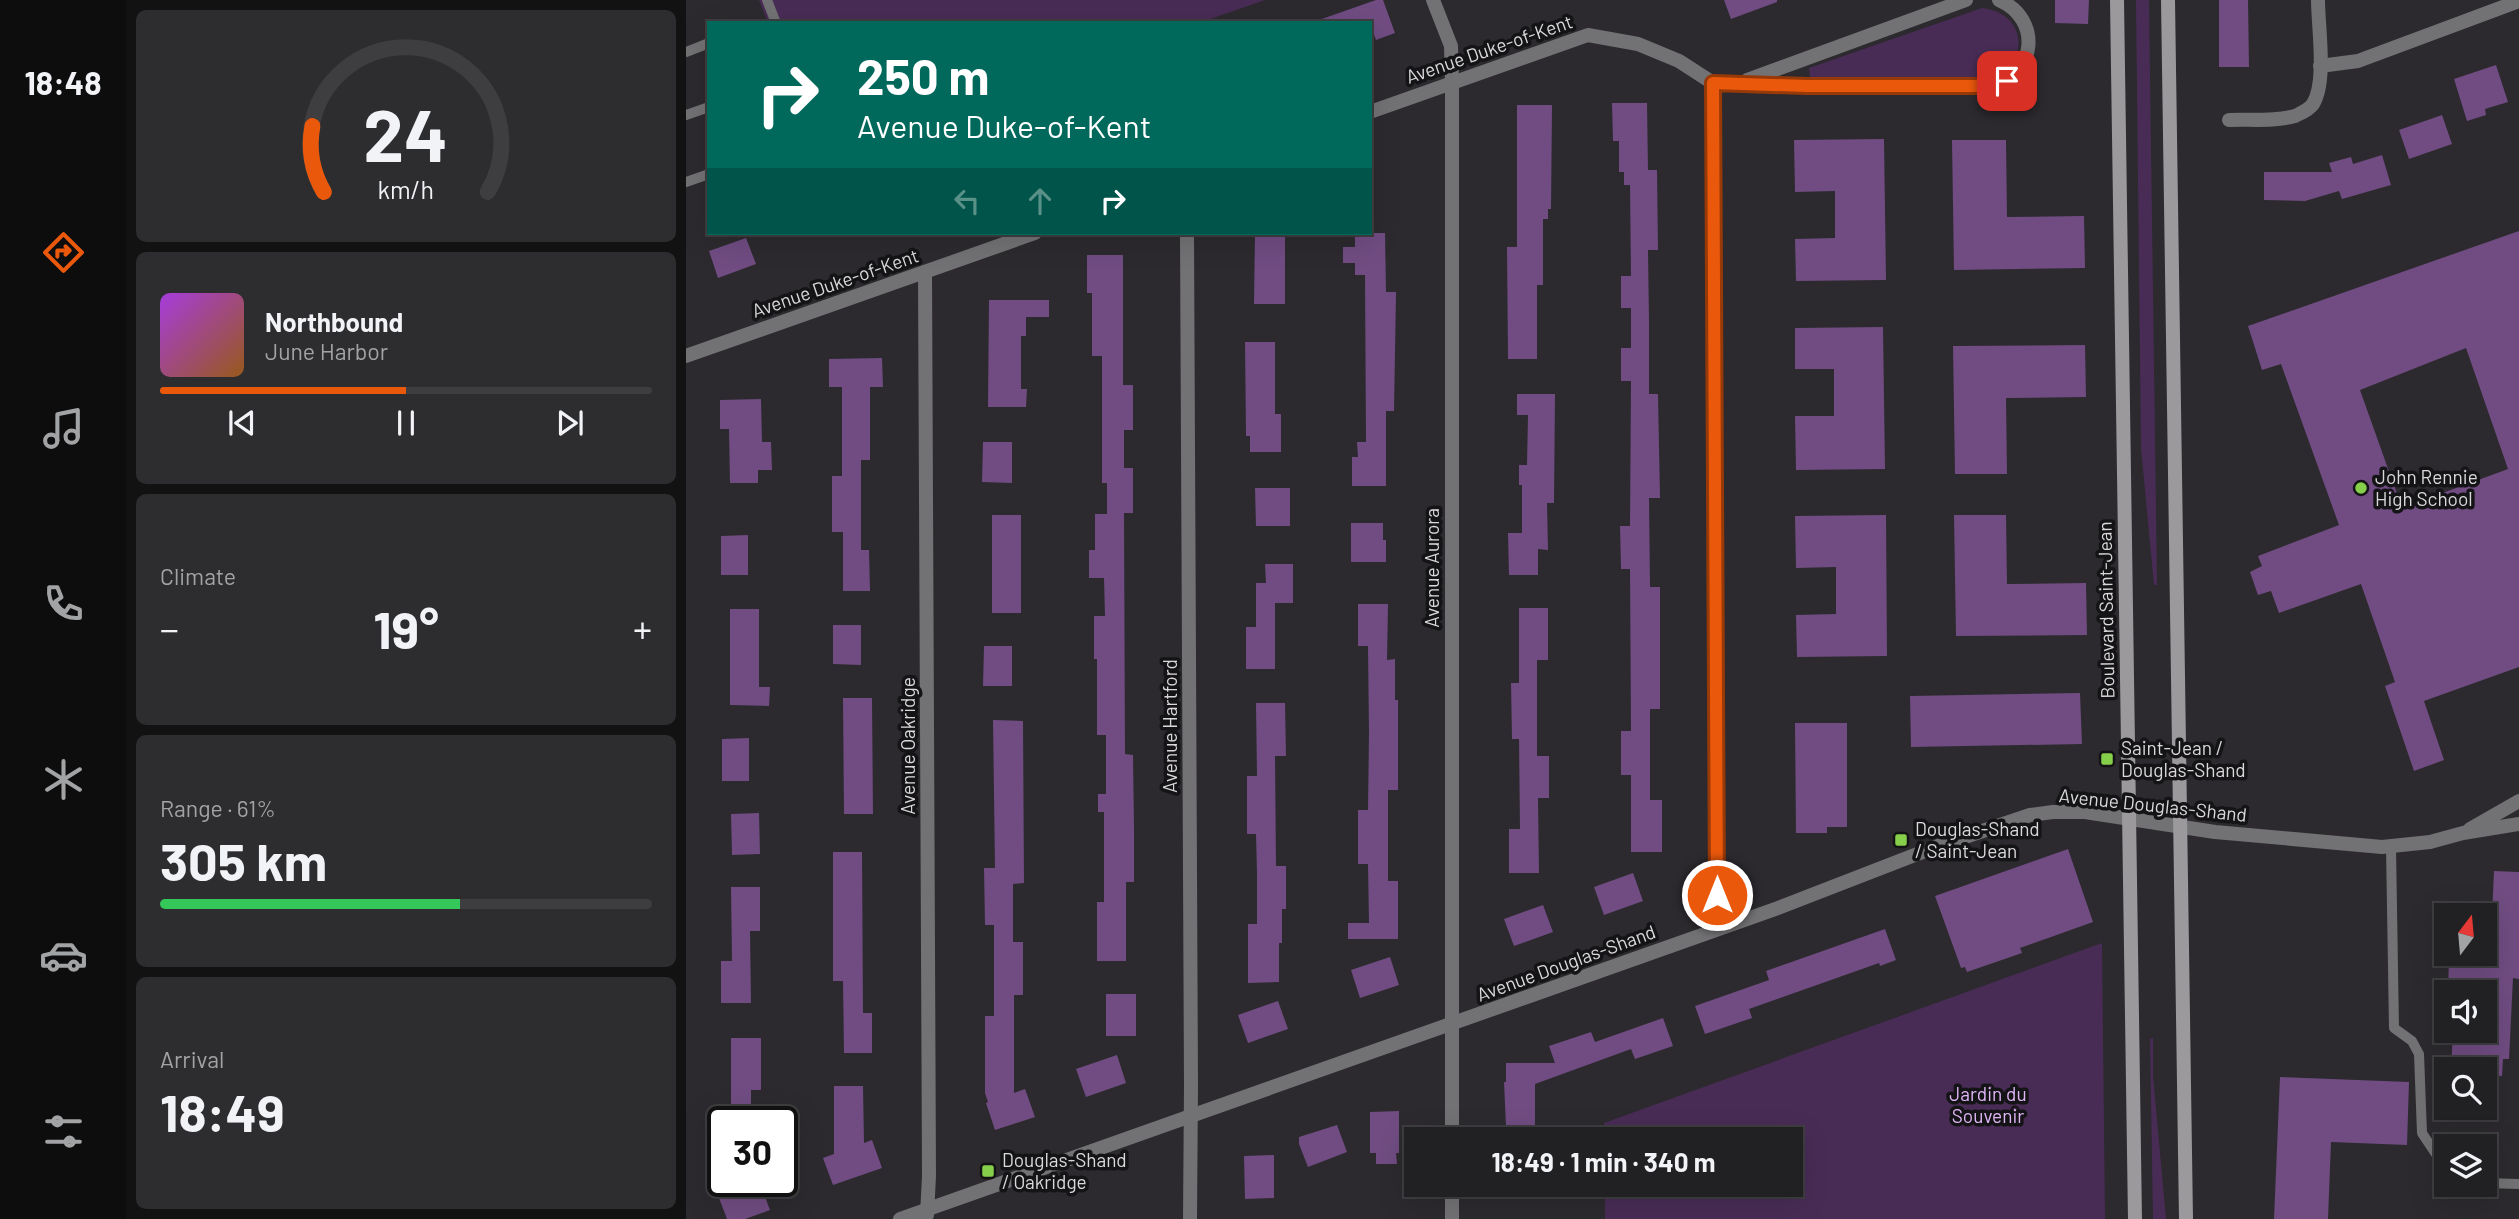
<!DOCTYPE html>
<meta charset="utf-8">
<style>
body{margin:0;font-family:Barlow,sans-serif;background:#2d2d2f;color:#f1f3f6;height:100vh;display:flex;flex-direction:column;font-size:26px;white-space:nowrap}
*{box-sizing:border-box;margin:0}
p{font-size:23px;color:#a2a3a5}
.icon{flex:none;width:38px;height:38px;fill:none;stroke:currentColor;stroke-width:2;stroke-linecap:round;stroke-linejoin:round}
.map{position:relative;flex:1;overflow:hidden}
.drawer{display:flex;flex-direction:column;gap:10px;padding:10px;background:#121213;width:560px}
.drawer>*{flex:none}
.top-card{position:absolute;left:21px;top:21px;width:665px;height:214px;border-radius:0px;box-shadow:0 7px 28px #0002,0 0 0 2px #3e3e40;background:#00695c;color:#fff;overflow:hidden}
.needle{width:46px;rotate:16deg}
.fabs{position:absolute;left:1748px;top:903px;display:grid;gap:14px}
.fabs a{display:grid;place-items:center;width:63px;height:63px;border-radius:0px;background:#212022;box-shadow:0 7px 28px #0002,0 0 0 2px #3e3e40;font-size:35px}
.speed{position:absolute;left:21px;top:1106px;display:flex;gap:14px;font-size:35px;font-weight:700;text-align:center}
.speed>*{display:grid;place-content:center;width:91px;height:91px;border-radius:50%;background:#212022;box-shadow:0 7px 28px #0002,0 0 0 2px #3e3e40;line-height:1}
.speed .limit{border:4px solid #111;border-radius:10px;background:#fff;color:#111}
.pin{position:absolute;display:grid;place-items:center;width:60px;height:60px;color:#fff;margin:-30px;border-radius:14px;box-shadow:0 4px 10px #0006}
.me{position:absolute;width:77px;margin:-38px;rotate:0deg;stroke-linejoin:round;filter:drop-shadow(0 0 5px #0008)}
.turn{display:flex;align-items:center;gap:24px;height:147px;padding:0 35px;font-size:32px}
.turn .icon{width:91px;height:91px;stroke-width:2.5}
.turn b{display:block;font-size:49px;line-height:60px}
.lanes{display:flex;align-items:center;height:66px;padding:0 35px;background:#0003;justify-content:center;gap:35px;direction:ltr}
.lanes .off{opacity:.35}
.big{font-size:52px;font-weight:700;line-height:1.1}
.drawer .widget{flex:1;display:flex;flex-direction:column;justify-content:center;gap:10px;min-width:0;padding:0 24px;border-radius:10px;background:#2d2d2f}
.drawer .dial{align-items:center;gap:0}
.dial svg{height:182px;overflow:visible;fill:none;stroke:#3e3e40;stroke-width:7;stroke-linecap:round;text-anchor:middle}
.dial text{fill:#f1f3f6;stroke:none}
.song{display:flex;align-items:center;gap:21px}
.cover{width:84px;height:84px;border-radius:10px;background:linear-gradient(135deg,hsl(280 70% 55%),hsl(30 70% 35%))}
.played{height:7px;border-radius:4px;background:linear-gradient(90deg,#ea580c 50%,#3e3e40 50%)}
.keys{display:flex;justify-content:space-around;direction:ltr}
.heat{display:flex;justify-content:space-between;align-items:center;font-size:38px;direction:ltr}
.charge{height:10px;border-radius:5px;background:linear-gradient(90deg,#34c759 61%,#3e3e40 0)}
.trip{position:absolute;left:718px;top:1127px;width:399px;height:70px;border-radius:0px;background:#212022;box-shadow:0 7px 28px #0002,0 0 0 2px #3e3e40;font-weight:700;line-height:70px;text-align:center}
main{display:flex;flex:1;min-height:0}
.dock{display:flex;flex-direction:column;width:126px;justify-content:space-around;align-items:center;background:#0d0d0e;color:#a2a3a5}
.dock .icon{width:49px;height:49px}
.dock .selected{color:#ea580c}
.dock b{font-size:32px;color:#f1f3f6}
.map>svg:first-child{display:block}
</style>
<main>
<nav class="dock">
<b>18:48</b>
<svg class="icon selected" aria-label="directions" viewBox="0 0 24 24"><path d="M12 3l9 9-9 9-9-9zM9 14v-3h6M13 9l2 2-2 2"/></svg>
<svg class="icon" aria-label="music" viewBox="0 0 24 24"><path d="M9 18V5l10-2v13"/><circle cx="6" cy="18" r="3"/><circle cx="16" cy="16" r="3"/></svg>
<svg class="icon" aria-label="phone" viewBox="0 0 24 24"><path d="M5 4h4l2 5-3 2q2 4 5 5l2-3 5 2v4C11 20 4 13 5 4z"/></svg>
<svg class="icon" aria-label="climate" viewBox="0 0 24 24"><path d="M12 3v18M4 7l16 10M4 17L20 7"/></svg>
<svg class="icon" aria-label="car" viewBox="0 0 24 24"><path d="M5 17H2v-5l4-1 3-4h7l3 4 3 1v5h-3M9 17h6M6 11h13"/><circle cx="7" cy="17" r="2"/><circle cx="17" cy="17" r="2"/></svg>
<svg class="icon" aria-label="filters" viewBox="0 0 24 24"><path d="M4 7h16M4 17h16"/><circle cx="9" cy="7" r="2"/><circle cx="15" cy="17" r="2"/></svg>
</nav>
<section class="drawer">
<div class="widget dial"><svg viewBox="0 0 100 80">
<path d="M14 69A42 42 0 1 1 86 69"/>
<path d="M14 69A42 42 0 0 1 9 40" stroke="#ea580c"/>
<text x="50" y="56" font-size="32" font-weight="700">24</text>
<text x="50" y="72" font-size="11">km/h</text>
</svg></div>
<div class="widget">
<div class="song"><i class="cover"></i><div><b>Northbound</b><p>June Harbor</p></div></div>
<div class="played"></div>
<div class="keys"><svg class="icon" aria-label="previous" viewBox="0 0 24 24"><path d="M18 5L8 12l10 7zM5 5v14"/></svg><svg class="icon" aria-label="pause" viewBox="0 0 24 24"><path d="M8 5v14M16 5v14"/></svg><svg class="icon" aria-label="next" viewBox="0 0 24 24"><path d="M6 5l10 7-10 7zM19 5v14"/></svg></div>
</div>
<div class="widget"><p>Climate</p>
<div class="heat"><a>−</a><b class="big">19°</b><a>+</a></div>
</div>
<div class="widget"><p>Range · 61%</p><b class="big">305 km</b><div class="charge"></div></div>
<div class="widget"><p>Arrival</p><b class="big">18:49</b></div>
</section>
<div class="map">
<svg width="1833" height="1219" viewBox="0 0 1833 1219">
<rect width="100%" height="100%" fill="#2c2a2e"/>
<g fill="#482c55">
<polygon points="73,0 579,0 513,23 82,23"/>
<polygon points="1450,0 1463,0 1471,585 1468,585 1455,448"/>
<path d="M 1296,8 C 1341,12 1346,67 1302,77 L 1124,77 L 1123,68 Z"/>
<polygon points="1416,943 1419,1219 919,1219 919,1185 1104,1185 1104,1139 918,1139 918,1123"/>
<polygon points="1467,1038 1467,1076 1480,1219 1467,1219 1464,1039"/>
</g>
<g fill="#704c82" fill-rule="evenodd">
<polygon points="690,0 697,0 709,33 690,40 684,23 634,23 633,20"/>
<polygon points="1038,0 1091,0 1091,2 1045,19"/>
<polygon points="1369,0 1403,0 1402,24 1369,23"/>
<polygon points="1533,0 1562,0 1563,67 1533,67"/>
<polygon points="1810,65 1822,102 1799,109 1800,115 1781,121 1768,79"/>
<polygon points="926,103 961,103 962,170 971,170 972,250 962,250 963,321 963,394 972,394 974,498 963,498 964,587 974,587 974,709 964,709 964,800 976,800 976,852 945,852 945,775 935,775 935,731 945,731 944,569 935,569 934,526 944,526 945,381 935,381 935,348 945,348 945,308 935,308 935,276 945,276 944,185 938,185 938,172 933,172 933,141 927,141"/>
<polygon points="831,105 866,105 865,209 862,209 862,219 857,219 857,285 851,285 851,359 822,359 821,247 831,247"/>
<polygon points="1756,115 1766,144 1723,159 1713,130"/>
<polygon points="1198,139 1200,280 1110,281 1109,239 1149,238 1149,191 1109,192 1108,140"/>
<polygon points="1266,140 1320,140 1321,217 1398,216 1399,268 1268,270"/>
<polygon points="1696,155 1705,185 1656,199 1653,191 1619,201 1578,200 1578,172 1646,172 1643,163 1665,157 1667,164"/>
<path d="M 1833,231 L 1833,667 L 1738,701 L 1758,760 L 1728,771 L 1699,686 L 1709,682 L 1675,584 L 1593,613 L 1585,591 L 1572,595 L 1564,572 L 1576,566 L 1572,556 L 1653,525 L 1595,364 L 1576,370 L 1562,326 ZM 1780,348 L 1822,469 L 1716,508 L 1674,390 Z"/>
<polygon points="569,233 599,233 599,304 568,304"/>
<polygon points="669,233 699,233 700,292 710,292 708,411 700,411 700,486 666,486 666,457 672,457 671,442 680,442 679,275 669,275 669,263 657,263 657,247 669,247"/>
<polygon points="60,238 70,264 32,278 23,251"/>
<polygon points="401,255 437,255 437,385 447,385 447,430 438,430 438,468 447,468 447,513 438,513 439,754 447,755 448,828 448,882 440,882 440,961 411,961 411,902 418,902 418,812 412,812 412,794 420,794 420,735 411,735 411,659 408,659 408,616 419,616 418,578 403,578 403,550 409,550 409,514 421,514 421,483 416,483 416,356 406,356 406,293 401,293"/>
<polygon points="303,300 363,300 363,317 340,317 340,336 335,336 335,389 341,389 340,407 302,407"/>
<polygon points="1197,327 1199,469 1110,470 1109,416 1148,416 1148,369 1109,369 1109,328"/>
<polygon points="559,342 589,342 589,414 595,414 595,452 564,452 564,436 560,436"/>
<polygon points="1399,345 1400,397 1320,398 1321,474 1269,474 1267,346"/>
<polygon points="196,358 197,387 184,387 184,460 175,460 175,550 183,550 184,591 157,591 157,532 146,532 146,476 156,476 156,387 143,387 143,359"/>
<polygon points="831,394 869,394 868,503 861,503 862,550 852,549 852,575 823,575 822,533 836,533 836,485 833,485 833,465 841,465 842,415 831,415"/>
<polygon points="75,399 76,442 85,442 86,470 72,470 72,483 44,483 43,429 34,429 34,400"/>
<polygon points="297,442 326,442 326,483 296,482"/>
<polygon points="569,488 604,488 604,526 570,526"/>
<rect x="306" y="515" width="29" height="98"/>
<polygon points="1200,515 1201,656 1111,657 1110,615 1150,614 1150,567 1110,568 1109,516"/>
<polygon points="1268,515 1320,515 1321,584 1400,583 1401,635 1270,636"/>
<polygon points="665,523 697,523 697,540 700,540 700,562 665,562"/>
<polygon points="62,535 62,575 35,575 35,536"/>
<polygon points="579,564 607,564 607,603 589,603 589,669 560,669 560,627 570,627 570,583 580,583"/>
<polygon points="672,604 702,604 701,660 709,659 709,700 712,700 712,790 702,790 702,881 712,881 712,939 662,939 662,923 683,923 682,864 672,864 672,810 682,810 683,733 682,646 672,646"/>
<polygon points="833,608 862,608 862,660 851,660 851,756 863,756 863,798 852,798 853,873 823,873 823,829 834,829 833,739 826,739 825,683 833,683"/>
<polygon points="44,609 73,609 73,687 84,687 83,706 44,705"/>
<polygon points="147,625 175,625 175,665 147,664"/>
<polygon points="298,646 326,646 326,686 297,686"/>
<polygon points="1394,693 1396,744 1225,747 1224,696"/>
<polygon points="157,698 186,698 187,814 158,814"/>
<polygon points="570,703 599,703 600,756 589,756 590,866 600,866 600,909 596,909 596,943 593,943 593,982 562,983 562,924 571,924 571,873 570,834 561,834 561,776 571,776"/>
<polygon points="307,720 337,721 338,883 327,884 327,942 337,942 337,995 328,995 328,1093 339,1089 349,1117 309,1130 300,1103 302,1102 299,1093 299,1016 308,1016 308,925 299,925 298,868 309,868"/>
<polygon points="1109,723 1161,723 1161,827 1141,827 1141,833 1110,833"/>
<polygon points="63,738 63,781 36,781 36,739"/>
<polygon points="73,813 74,854 46,855 45,814"/>
<polygon points="1382,849 1407,922 1334,948 1336,953 1281,972 1279,967 1275,968 1249,896"/>
<polygon points="147,852 176,852 177,1013 186,1013 186,1053 158,1053 157,981 147,981"/>
<polygon points="1808,871 1833,872 1833,979 1827,978 1823,1059 1817,1059 1816,1076 1799,1075 1799,1069 1765,1069 1767,1031 1799,1031 1799,992 1762,992 1763,958 1804,960"/>
<polygon points="947,873 957,901 918,915 908,887"/>
<polygon points="45,887 74,887 74,931 64,931 65,1003 35,1003 35,961 46,961"/>
<polygon points="857,905 867,932 828,946 818,919"/>
<polygon points="1199,929 1210,960 1194,966 1193,963 1063,1009 1066,1018 1019,1034 1009,1006 1083,980 1080,971"/>
<polygon points="704,957 713,985 674,998 665,970"/>
<rect x="420" y="994" width="30" height="42"/>
<polygon points="592,1001 602,1029 562,1043 552,1015"/>
<polygon points="977,1018 987,1046 949,1059 945,1049 849,1084 849,1126 820,1126 818,1082 820,1082 820,1063 869,1063 863,1046 905,1032 909,1042"/>
<polygon points="45,1038 75,1038 75,1090 65,1090 65,1122 45,1122"/>
<polygon points="431,1055 440,1083 400,1097 390,1069"/>
<polygon points="1594,1077 1723,1082 1721,1145 1645,1142 1642,1219 1588,1219"/>
<polygon points="148,1086 177,1086 178,1143 186,1140 196,1168 147,1185 137,1158 148,1154"/>
<polygon points="713,1111 713,1153 710,1153 711,1164 690,1164 690,1153 684,1153 684,1112"/>
<polygon points="651,1125 661,1152 622,1167 613,1144 613,1137"/>
<polygon points="588,1155 588,1198 559,1199 558,1156"/>
<polygon points="74,1183 84,1210 59,1219 41,1219 33,1198"/>
</g>
<g fill="none" stroke-linecap="round" stroke-linejoin="round">
<g stroke="#727173" stroke-width="10">
<polyline points="81,0 90,23"/>
<polyline points="0,52 23,43"/>
<polyline points="0,115 23,107"/>
<polyline points="0,182 23,174"/>
<polyline points="1705,847 1708,1028 1726,1041 1733,1054 1736,1133 1760,1169"/>
<polyline points="1799,1183 1833,1184"/>
</g>
<g stroke="#727173" stroke-width="14">
<polyline points="747,0 765,46 766,82 766,1139"/>
<polyline points="1634,66 1672,61 1833,1"/>
<polyline points="1061,80 1280,0"/>
<polyline points="1027,83 1031,895 1037,927"/>
<path d="M 684,112 L 902,35 L 952,44 L 993,61 L 1027,83 L 1121,86 L 1304,86 C 1350,77 1357,19 1313,0"/>
<path d="M 1543,120 C 1564,119 1588,122 1609,116 C 1615,113 1623,110 1627,104 C 1641,81 1632,27 1632,0"/>
<polyline points="501,233 505,1085 504,1219"/>
<polyline points="239,272 243,1176 241,1215"/>
<polyline points="0,356 349,233"/>
<polyline points="1784,829 1833,801"/>
<polyline points="766,1185 766,1219"/>
<polyline points="214,1219 1092,908 1252,846 1344,815 1367,812 1399,812 1529,832 1696,847 1744,842 1777,833 1833,824"/>
</g>
<g stroke="#9b999c" stroke-width="14">
<polyline points="1431,0 1449,1219"/>
<polyline points="1482,0 1500,1219"/>
</g>
</g>
<g fill="none" stroke-linecap="round" stroke-linejoin="round">
<g stroke="#983908" stroke-width="18">
<polyline id="route" points="1031,895 1027,83 1121,86 1304,86 1321,81"/>
</g>
<use href="#route" stroke="#ea580c" stroke-width="12"/>
</g>
<g fill="#86cf4b" stroke="#141315" stroke-width="2.5">
<circle cx="1675" cy="488" r="7"/>
<rect x="1414" y="752" width="14" height="14" rx="3.5"/>
<rect x="1208" y="833" width="14" height="14" rx="3.5"/>
<rect x="295" y="1164" width="14" height="14" rx="3.5"/>
</g>
<g text-anchor="middle" stroke-width="7" stroke-linejoin="round" paint-order="stroke">
<g font-size="19" fill="#dad8db" stroke="#141315">
<text transform="translate(803 49) rotate(-19)" y="7">Avenue Duke-of-Kent</text>
<text transform="translate(149 283) rotate(-19)" y="7">Avenue Duke-of-Kent</text>
<text transform="translate(746 568) rotate(-90)" y="7">Avenue Aurora</text>
<text transform="translate(1420 610) rotate(-91)" y="7">Boulevard Saint-Jean</text>
<text transform="translate(484 726) rotate(-90)" y="7">Avenue Hartford</text>
<text transform="translate(222 746) rotate(-90)" y="7">Avenue Oakridge</text>
<text transform="translate(1467 805) rotate(6)" y="7">Avenue Douglas-Shand</text>
<text transform="translate(880 963) rotate(-20)" y="7">Avenue Douglas-Shand</text>
</g>
<g font-size="19" fill="#dad8db" stroke="#141315" text-anchor="start">
<text x="1689" y="484">John Rennie<tspan x="1689" dy="22">High School</tspan></text>
<text x="1435" y="755">Saint-Jean /<tspan x="1435" dy="22">Douglas-Shand</tspan></text>
<text x="1229" y="836">Douglas-Shand<tspan x="1229" dy="22">/ Saint-Jean</tspan></text>
<text x="316" y="1167">Douglas-Shand<tspan x="316" dy="22">/ Oakridge</tspan></text>
</g>
<g font-size="19" fill="#e0b6f7" stroke="#141315">
<text x="1302" y="1101">Jardin du<tspan x="1302" dy="22">Souvenir</tspan></text>
</g>
</g>
</svg>
<div class="fabs">
<a><svg class="needle" viewBox="-14 -14 28 28"><path d="M0-13l5 13h-10z" fill="#e53935"/><path d="M0 13l5-13h-10z" fill="#a2a3a5"/></svg></a>
<a><svg class="icon" aria-label="sound" viewBox="0 0 24 24"><path d="M4 9h4l5-4v14l-5-4H4zM17 9q2 3 0 6"/></svg></a>
<a><svg class="icon" aria-label="search" viewBox="0 0 24 24"><circle cx="10" cy="10" r="6"/><path d="M15 15l6 6"/></svg></a>
<a><svg class="icon" aria-label="layers" viewBox="0 0 24 24"><path d="M12 4l9 5-9 5-9-5zM3 14l9 5 9-5"/></svg></a>
</div>
<div class="speed"><div class="limit">30</div></div>
<div class="pin" style="left:1321px;top:81px;background:#d93025"><svg class="icon" aria-label="arrive" viewBox="0 0 24 24"><path d="M6 21V4h12l-3 4 3 4H6"/></svg></div>
<svg class="me" style="left:1031px;top:895px" viewBox="-20 -20 40 40"><circle r="17" fill="#ea580c" stroke="#fff" stroke-width="3"/><path d="M0-11L8 9 0 5-8 9z" fill="#fff"/></svg>
<div class="trip">18:49 · 1 min · 340 m</div>
<div class="top-card">
<div class="turn"><svg class="icon" aria-label="right" viewBox="0 0 24 24"><path d="M7 20v-9h11M14 6l5 5-5 5"/></svg><div><b>250 m</b>Avenue Duke-of-Kent</div></div>
<div class="lanes"><svg class="icon off" aria-label="left" viewBox="0 0 24 24"><path d="M17 20v-9H6M10 6l-5 5 5 5"/></svg><svg class="icon off" aria-label="ahead" viewBox="0 0 24 24"><path d="M12 20V5M6 11l6-6 6 6"/></svg><svg class="icon" aria-label="right" viewBox="0 0 24 24"><path d="M7 20v-9h11M14 6l5 5-5 5"/></svg></div>
</div>
</div>
</main>
